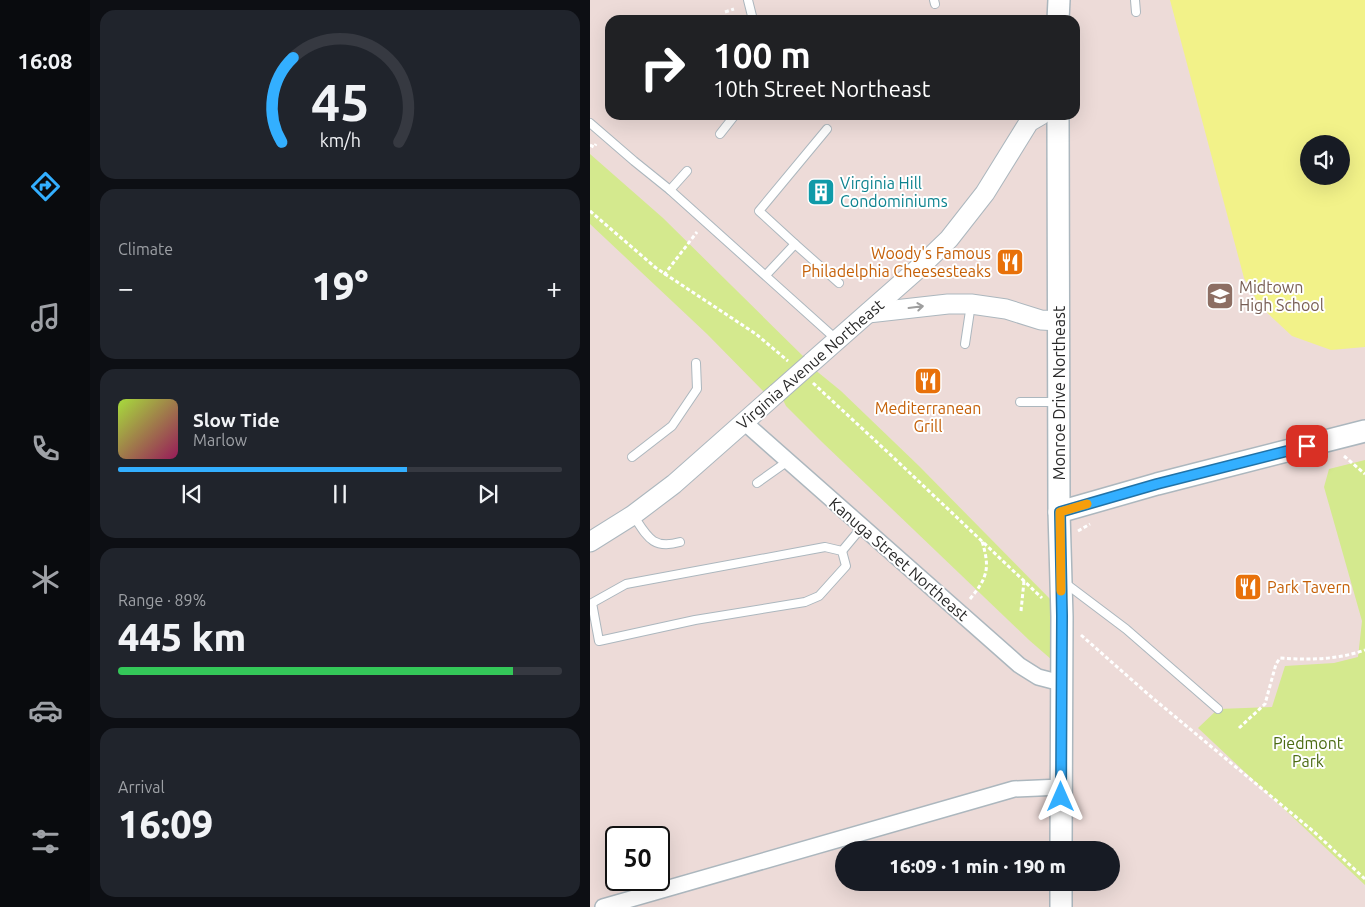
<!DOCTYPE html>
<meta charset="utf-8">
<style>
body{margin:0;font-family:Ubuntu,sans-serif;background:#20242c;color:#f1f3f6;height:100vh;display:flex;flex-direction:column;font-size:19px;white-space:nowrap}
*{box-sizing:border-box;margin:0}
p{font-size:16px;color:#9ea1a6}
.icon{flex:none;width:28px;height:28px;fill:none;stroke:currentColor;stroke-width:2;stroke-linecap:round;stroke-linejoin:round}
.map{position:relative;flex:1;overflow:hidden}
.sheet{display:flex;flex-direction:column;gap:10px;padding:10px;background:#0d0f14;width:500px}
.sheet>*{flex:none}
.banner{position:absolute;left:15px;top:15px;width:475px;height:105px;border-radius:15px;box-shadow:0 5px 20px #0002;background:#202124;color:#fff;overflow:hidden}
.controls{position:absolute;left:710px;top:135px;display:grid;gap:10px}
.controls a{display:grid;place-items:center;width:50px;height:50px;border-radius:50%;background:#171b24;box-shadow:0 5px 20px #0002;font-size:25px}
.speed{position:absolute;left:15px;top:826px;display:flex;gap:10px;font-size:25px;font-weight:700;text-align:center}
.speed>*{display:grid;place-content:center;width:65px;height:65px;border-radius:50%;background:#171b24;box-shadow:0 5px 20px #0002;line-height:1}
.speed .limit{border:2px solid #111;border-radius:8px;background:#fff;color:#111}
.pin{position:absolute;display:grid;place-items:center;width:42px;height:42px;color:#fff;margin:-21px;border-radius:10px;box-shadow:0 2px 8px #0006}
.me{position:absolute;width:55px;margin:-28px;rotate:0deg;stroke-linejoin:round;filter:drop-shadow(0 0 4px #0008)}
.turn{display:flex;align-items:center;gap:18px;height:105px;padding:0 25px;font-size:22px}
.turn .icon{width:65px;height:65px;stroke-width:2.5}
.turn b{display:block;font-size:35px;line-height:42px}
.big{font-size:38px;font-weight:800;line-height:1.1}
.sheet .tile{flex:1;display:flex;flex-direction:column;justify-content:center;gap:8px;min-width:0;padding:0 18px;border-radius:15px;background:#20242c}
.sheet .dial{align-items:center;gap:0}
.dial svg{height:130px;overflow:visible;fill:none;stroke:#363941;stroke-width:7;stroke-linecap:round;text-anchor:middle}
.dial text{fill:#f1f3f6;stroke:none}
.song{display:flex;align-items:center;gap:15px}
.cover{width:60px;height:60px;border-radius:8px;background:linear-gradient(135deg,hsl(80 70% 55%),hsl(330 70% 35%))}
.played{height:5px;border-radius:2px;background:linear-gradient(90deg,#33afff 65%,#363941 65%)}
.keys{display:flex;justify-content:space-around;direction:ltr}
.heat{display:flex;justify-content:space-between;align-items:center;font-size:28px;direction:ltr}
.charge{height:8px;border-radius:4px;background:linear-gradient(90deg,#34c759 89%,#363941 0)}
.trip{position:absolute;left:245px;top:841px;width:285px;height:50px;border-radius:25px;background:#171b24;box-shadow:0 5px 20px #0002;font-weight:800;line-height:50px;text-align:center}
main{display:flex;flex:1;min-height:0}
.tab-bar{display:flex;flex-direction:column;width:90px;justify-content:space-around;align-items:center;background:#090b0e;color:#9ea1a6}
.tab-bar .icon{width:35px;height:35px}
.tab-bar .selected{color:#33afff}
.tab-bar b{font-size:22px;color:#f1f3f6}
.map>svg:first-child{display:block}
</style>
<main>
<nav class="tab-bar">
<b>16:08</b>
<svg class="icon selected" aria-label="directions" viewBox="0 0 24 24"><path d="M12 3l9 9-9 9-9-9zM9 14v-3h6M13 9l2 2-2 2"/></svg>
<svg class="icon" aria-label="music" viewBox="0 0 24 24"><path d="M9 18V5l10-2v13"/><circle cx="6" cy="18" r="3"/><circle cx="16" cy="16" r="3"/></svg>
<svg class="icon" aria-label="phone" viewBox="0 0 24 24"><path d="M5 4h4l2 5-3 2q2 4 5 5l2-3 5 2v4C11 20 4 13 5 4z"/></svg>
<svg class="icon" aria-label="climate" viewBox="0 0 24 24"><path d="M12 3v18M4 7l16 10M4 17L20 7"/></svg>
<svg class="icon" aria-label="car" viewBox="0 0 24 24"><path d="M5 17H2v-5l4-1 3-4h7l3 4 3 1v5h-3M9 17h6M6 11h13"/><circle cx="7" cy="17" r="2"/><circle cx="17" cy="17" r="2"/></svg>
<svg class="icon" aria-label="filters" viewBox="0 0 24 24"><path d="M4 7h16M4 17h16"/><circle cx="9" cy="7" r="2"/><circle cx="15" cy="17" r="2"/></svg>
</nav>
<section class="sheet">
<div class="tile dial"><svg viewBox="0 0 100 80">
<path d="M14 69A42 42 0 1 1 86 69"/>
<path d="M14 69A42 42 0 0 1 21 17" stroke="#33afff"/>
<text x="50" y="56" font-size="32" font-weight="700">45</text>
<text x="50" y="72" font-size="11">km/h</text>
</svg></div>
<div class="tile"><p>Climate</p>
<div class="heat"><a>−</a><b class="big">19°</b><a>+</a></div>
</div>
<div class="tile">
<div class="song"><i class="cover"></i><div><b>Slow Tide</b><p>Marlow</p></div></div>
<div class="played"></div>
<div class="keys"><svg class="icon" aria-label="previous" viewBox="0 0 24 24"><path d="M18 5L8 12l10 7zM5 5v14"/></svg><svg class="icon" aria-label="pause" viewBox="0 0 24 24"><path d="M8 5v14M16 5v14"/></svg><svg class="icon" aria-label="next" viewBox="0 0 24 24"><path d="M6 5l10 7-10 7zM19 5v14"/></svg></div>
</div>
<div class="tile"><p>Range · 89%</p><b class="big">445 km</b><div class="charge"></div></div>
<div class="tile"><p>Arrival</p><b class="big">16:09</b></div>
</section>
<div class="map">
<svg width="775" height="907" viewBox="0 0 775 907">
<rect width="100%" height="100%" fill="#eddbd8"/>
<g fill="#d4e98e">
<polygon points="0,154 73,218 218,361 178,396 117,334 0,224"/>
<polygon points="224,369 251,391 329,466 462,601 462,660 439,640 232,442 196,406 192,398"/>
<polygon points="775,460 775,885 608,728 628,709 682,707 695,666 744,663 768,657 772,621 734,487 739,469"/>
</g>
<path fill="#f2f289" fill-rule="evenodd" d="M 580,0 L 775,0 L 775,347 L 741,350 L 702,336 L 670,306 L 654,278 ZM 719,144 L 751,144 L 751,176 L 719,176 Z"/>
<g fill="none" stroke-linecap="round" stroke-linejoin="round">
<g stroke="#acb7be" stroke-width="10">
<g id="service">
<polyline points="158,0 163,20"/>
<polyline points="344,0 345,4"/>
<polyline points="545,0 546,12"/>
<polyline points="0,123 44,161 80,190"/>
<polyline points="130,134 145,115"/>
<polyline points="97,171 80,190 247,340"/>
<polyline points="205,244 169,211 237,129"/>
<polyline points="176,275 205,244 249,283"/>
<polyline points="375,344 381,304"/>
<polyline points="430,402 468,402"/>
<polyline points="42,457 82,426 107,389 106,363"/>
<polyline points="167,483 198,461"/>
<path d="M 43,515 C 57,536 62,550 90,542"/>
<polygon points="235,547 252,551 256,566 229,596 215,602 105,620 9,641 2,603 36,584"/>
<polyline points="252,551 272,527"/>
<polyline points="475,583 536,629 628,709"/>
</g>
</g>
<g stroke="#acb7be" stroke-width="18">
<g id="minor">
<polyline points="154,422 429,665 448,677 471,683"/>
<polyline points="13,907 424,789 471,787"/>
</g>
</g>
<g stroke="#acb7be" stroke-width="21">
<g id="tertiary">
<polyline points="278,313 358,304 381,304 416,309 451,320 469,321"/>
<polyline points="221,363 330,267 359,239 395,193 439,122 451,115"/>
<polyline points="0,542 43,515 84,484 187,393"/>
</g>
</g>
<g stroke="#acb7be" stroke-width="24">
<g id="secondary">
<polyline points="468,20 469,0"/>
<polyline points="468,115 469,512 472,617 471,850"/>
<polyline points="469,512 567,484 775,431"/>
<polyline points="471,882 471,907"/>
</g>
</g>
<g stroke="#fff" stroke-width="3" stroke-dasharray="4 2.5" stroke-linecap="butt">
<polyline points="135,12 144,9"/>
<polyline points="0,145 4,147 6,144"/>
<polyline points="0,211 66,268 166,334 198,361"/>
<polyline points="74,275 107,232"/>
<polyline points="223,383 304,458 452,598"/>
<polyline points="754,456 775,474"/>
<polyline points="488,531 500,524"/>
<path d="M 380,599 C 398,577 400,568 392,541"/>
<polyline points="431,611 434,581"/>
<polyline points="491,635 559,695 723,831 775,879"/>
<path d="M 649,728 L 675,704 L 686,664 L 690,658 C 719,660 747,660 775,650"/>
</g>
<use href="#service" stroke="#fff" stroke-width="8"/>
<use href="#minor" stroke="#fff" stroke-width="15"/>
<use href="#tertiary" stroke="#fff" stroke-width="19"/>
<use href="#secondary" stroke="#fff" stroke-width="21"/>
<g stroke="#acb7be" stroke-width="21" stroke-linecap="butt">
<polyline id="tertiary-bridge" points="187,393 221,363"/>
</g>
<use href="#tertiary-bridge" stroke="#fff" stroke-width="19"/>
</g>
<defs><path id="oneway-shaft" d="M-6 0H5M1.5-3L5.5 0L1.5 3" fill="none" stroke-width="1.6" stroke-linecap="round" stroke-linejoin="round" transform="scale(1.25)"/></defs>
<use stroke="#9e9e9e" href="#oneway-shaft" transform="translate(326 307) rotate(-7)"/>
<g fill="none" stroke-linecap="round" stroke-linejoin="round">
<g stroke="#2172a6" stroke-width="12">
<polyline id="route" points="471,797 472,616 470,512 567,484 717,446"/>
</g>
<use href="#route" stroke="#33afff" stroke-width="9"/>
<polyline stroke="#f59e0b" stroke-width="9" points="471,591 470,512 497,504"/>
</g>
<defs>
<g id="building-square" transform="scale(1.4375)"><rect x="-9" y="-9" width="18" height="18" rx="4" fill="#0f9aa8" stroke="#fff"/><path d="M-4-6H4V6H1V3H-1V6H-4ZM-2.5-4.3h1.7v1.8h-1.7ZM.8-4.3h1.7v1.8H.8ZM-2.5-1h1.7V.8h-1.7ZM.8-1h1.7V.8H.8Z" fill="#fff"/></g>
<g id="restaurant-square" transform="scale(1.4375)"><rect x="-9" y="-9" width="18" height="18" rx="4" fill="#e8710a" stroke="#fff"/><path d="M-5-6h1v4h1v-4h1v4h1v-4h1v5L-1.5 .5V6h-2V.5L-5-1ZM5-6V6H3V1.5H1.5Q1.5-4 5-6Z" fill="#fff"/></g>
<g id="school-square" transform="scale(1.4375)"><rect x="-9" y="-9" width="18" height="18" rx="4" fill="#8d6e63" stroke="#fff"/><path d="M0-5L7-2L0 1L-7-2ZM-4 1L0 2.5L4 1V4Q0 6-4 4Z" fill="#fff"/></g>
</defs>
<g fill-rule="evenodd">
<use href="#building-square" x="231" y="192"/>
<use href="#restaurant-square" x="420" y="262"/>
<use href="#school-square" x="630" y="296"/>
<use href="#restaurant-square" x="338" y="381"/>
<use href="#restaurant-square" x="658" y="587"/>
</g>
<g text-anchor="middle" stroke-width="4" stroke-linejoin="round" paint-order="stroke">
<g font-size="16" fill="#0d838f" stroke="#fff" text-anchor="start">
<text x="250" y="189">Virginia Hill<tspan x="250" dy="18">Condominiums</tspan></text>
</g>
<g font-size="16" fill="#c56008" stroke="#fff" text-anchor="end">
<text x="401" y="259">Woody's Famous<tspan x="401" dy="18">Philadelphia Cheesesteaks</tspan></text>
<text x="338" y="414" text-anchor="middle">Mediterranean<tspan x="338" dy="18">Grill</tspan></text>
<text x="677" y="593" text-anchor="start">Park Tavern</text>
</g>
<g font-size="16" fill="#785e54" stroke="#fff" text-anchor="start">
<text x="649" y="293">Midtown<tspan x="649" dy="18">High School</tspan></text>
</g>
<g font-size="16" fill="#282828" stroke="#fff">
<text transform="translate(220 364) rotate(-41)" y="6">Virginia Avenue Northeast</text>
<text transform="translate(469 393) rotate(-90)" y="6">Monroe Drive Northeast</text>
<text transform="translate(309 559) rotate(41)" y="6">Kanuga Street Northeast</text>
</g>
<g font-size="16" fill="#4b6b12" stroke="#fff">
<text x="718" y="749">Piedmont<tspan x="718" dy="18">Park</tspan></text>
</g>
</g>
</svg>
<div class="controls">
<a><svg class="icon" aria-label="sound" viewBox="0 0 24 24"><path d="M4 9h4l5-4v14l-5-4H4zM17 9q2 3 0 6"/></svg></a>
</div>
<div class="speed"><div class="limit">50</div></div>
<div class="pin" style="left:717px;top:446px;background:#d93025"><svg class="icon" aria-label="arrive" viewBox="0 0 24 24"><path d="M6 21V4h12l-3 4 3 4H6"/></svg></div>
<svg class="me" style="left:471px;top:797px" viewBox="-20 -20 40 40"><path d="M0-17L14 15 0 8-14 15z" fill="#33afff" stroke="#fff" stroke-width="4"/></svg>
<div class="trip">16:09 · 1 min · 190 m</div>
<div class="banner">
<div class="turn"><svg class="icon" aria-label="right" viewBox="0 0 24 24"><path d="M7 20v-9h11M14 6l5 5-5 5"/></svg><div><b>100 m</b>10th Street Northeast</div></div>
</div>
</div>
</main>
